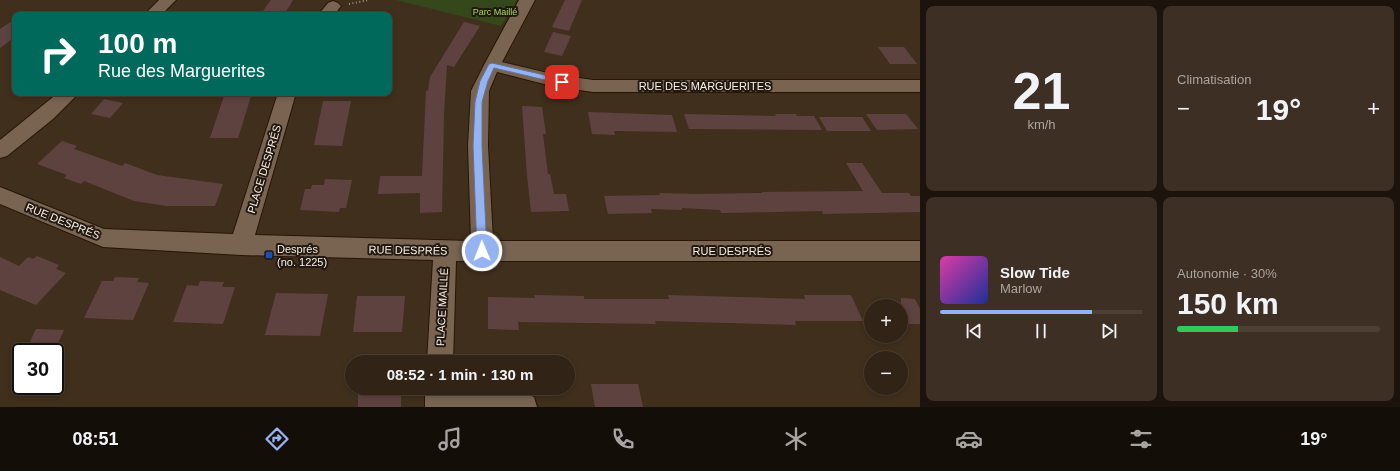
<!DOCTYPE html>
<html lang="fr">
<meta charset="utf-8">
<style>
body{margin:0;font-family:Arial,sans-serif;background:#3d2f23;color:#f1f3f6;height:100vh;display:flex;flex-direction:column;font-size:15px;white-space:nowrap}
*{box-sizing:border-box;margin:0}
p{font-size:13px;color:#a8a4a1}
.icon{flex:none;width:22px;height:22px;fill:none;stroke:currentColor;stroke-width:2;stroke-linecap:round;stroke-linejoin:round}
.map{position:relative;flex:1;overflow:hidden}
.drawer{display:flex;flex-direction:column;gap:6px;padding:6px;background:#1b130c;width:480px}
.drawer>*{flex:none}
.guide{position:absolute;left:12px;top:12px;width:380px;height:84px;border-radius:8px;box-shadow:0 2px 6px #0003,0 0 0 1px #4c4035;background:#00695c;color:#fff;overflow:hidden}
.controls{position:absolute;left:864px;top:299px;display:grid;gap:8px}
.controls a{display:grid;place-items:center;width:44px;height:44px;border-radius:50%;background:#312316;box-shadow:0 2px 6px #0003,0 0 0 1px #4c4035;font-size:20px}
.speed{position:absolute;left:12px;top:343px;display:flex;gap:8px;font-size:20px;font-weight:700;text-align:center}
.speed>*{display:grid;place-content:center;width:52px;height:52px;border-radius:50%;background:#312316;box-shadow:0 2px 6px #0003,0 0 0 1px #4c4035;line-height:1}
.speed .limit{border:2px solid #111;border-radius:6px;background:#fff;color:#111}
.pin{position:absolute;display:grid;place-items:center;width:34px;height:34px;color:#fff;margin:-17px;border-radius:8px;box-shadow:0 2px 6px #0006}
.me{position:absolute;width:44px;margin:-22px;rotate:359deg;stroke-linejoin:round;filter:drop-shadow(0 0 3px #0008)}
.turn{display:flex;align-items:center;gap:14px;height:84px;padding:0 20px;font-size:18px}
.turn .icon{width:52px;height:52px;stroke-width:2.5}
.turn b{display:block;font-size:28px;line-height:34px}
.big{font-size:30px;font-weight:600;line-height:1.1}
.drawer .tile{flex:1;display:flex;flex-direction:column;justify-content:center;gap:6px;min-width:0;padding:0 14px;border-radius:8px;background:#3d2f23}
.drawer .dial{align-items:center;gap:0}
.dial b{font-size:52px;line-height:1}
.song{display:flex;align-items:center;gap:12px}
.cover{width:48px;height:48px;border-radius:6px;background:linear-gradient(135deg,hsl(320 70% 55%),hsl(230 70% 35%))}
.played{height:4px;border-radius:2px;background:linear-gradient(90deg,#95b2f1 75%,#4c4035 75%)}
.keys{display:flex;justify-content:space-around;direction:ltr}
.heat{display:flex;justify-content:space-between;align-items:center;font-size:22px;direction:ltr}
.charge{height:6px;border-radius:3px;background:linear-gradient(90deg,#34c759 30%,#4c4035 0)}
.drawer .tiles{flex:1;display:grid;gap:6px;grid-template-columns:repeat(2,1fr)}
.trip{position:absolute;left:345px;top:355px;width:230px;height:40px;border-radius:20px;background:#312316;box-shadow:0 2px 6px #0003,0 0 0 1px #4c4035;font-weight:600;line-height:40px;text-align:center}
.tab-bar{display:flex;height:64px;justify-content:space-around;align-items:center;background:#140e09;color:#a8a4a1}
.tab-bar .icon{width:28px;height:28px}
.tab-bar .current{color:#95b2f1}
.tab-bar b{font-size:18px;color:#f1f3f6}
main{display:flex;flex:1;min-height:0}
.map>svg:first-child{display:block}
</style>
<main>
<div class="map">
<svg width="920" height="407" viewBox="0 0 920 407">
<rect width="100%" height="100%" fill="#412f1d"/>
<polygon fill="#34481c" points="396,0 517,0 501,26"/>
<g fill="#5e4240">
<polygon points="271,0 293,0 284,15 260,15"/>
<polygon points="565,0 582,0 569,31 552,27"/>
<polygon points="15,19 15,37 0,48 0,29"/>
<polygon points="464,22 480,26 454,67 447,65 444,114 442,212 420,213 420,193 378,194 380,176 422,176 426,91 428,91 430,77"/>
<polygon points="553,32 571,36 562,56 544,52"/>
<polygon points="878,47 904,47 917,64 890,64"/>
<polygon points="225,93 252,93 238,138 210,138"/>
<polygon points="104,99 123,103 110,118 91,114"/>
<polygon points="323,101 351,101 342,146 314,145"/>
<polygon points="522,106 542,107 546,134 543,134 548,174 550,174 554,194 566,194 569,211 531,212 527,175"/>
<polygon points="588,112 672,115 677,132 614,131 615,135 592,134"/>
<polygon points="684,114 776,116 775,114 796,114 797,116 814,116 822,130 689,129"/>
<polygon points="866,114 906,114 918,129 877,130"/>
<polygon points="819,117 862,117 871,131 827,131"/>
<polygon points="62,141 77,146 74,149 122,166 125,163 157,175 223,184 215,206 167,206 134,201 84,181 81,184 64,178 67,175 37,164"/>
<polygon points="846,163 862,163 882,193 909,193 911,196 920,196 920,212 823,214 822,211 721,213 720,210 682,208 682,210 651,209 652,213 608,214 604,196 660,195 659,193 697,194 762,193 762,192 863,191"/>
<polygon points="325,179 352,180 346,208 340,208 339,212 300,210 305,189 311,189 312,185 324,185"/>
<polygon points="37,256 59,265 56,269 66,273 36,305 0,290 0,257 19,266 28,257 33,259"/>
<polygon points="115,277 139,278 137,282 149,283 133,320 84,318 102,281 113,281"/>
<polygon points="200,281 224,282 222,287 235,287 223,324 173,322 187,285 198,286"/>
<polygon points="276,293 328,294 320,336 265,335"/>
<polygon points="534,295 584,296 584,299 669,299 668,295 805,299 804,295 851,295 863,321 795,321 796,325 655,321 656,324 518,322 519,330 488,329 488,297 535,298"/>
<polygon points="357,296 405,296 402,332 353,332"/>
<polygon points="901,298 915,299 920,309 920,324 901,324"/>
<polygon points="36,329 64,330 54,352 25,352"/>
<polygon points="591,384 638,384 643,407 595,407"/>
<rect x="358" y="388" width="43" height="19"/>
</g>
<g fill="none" stroke-linecap="round" stroke-linejoin="round">
<g stroke="#271606" stroke-width="2">
<g id="minor">
<polygon points="159,0 176,0 161,15 144,15"/>
<polygon points="519,0 535,0 502,62 552,74 593,80 920,80 920,92 593,92 552,86 497,72 489,91 488,146 493,241 920,241 920,261 456,261 453,362 427,362 433,260 241,255 103,247 0,204 0,187 104,229 233,234 278,93 296,93 255,235 471,241 468,146 471,91 484,65"/>
<polygon points="333,1 338,3 341,6 334,15 318,15 328,3"/>
<polygon points="58,93 78,93 75,97 53,119 7,156 0,158 0,140"/>
<polygon points="427,388 513,388 534,397 537,407 425,407 425,394"/>
</g>
</g>
<polyline stroke="#a09183" stroke-width="2" stroke-dasharray="1 2.5" stroke-linecap="butt" points="349,4 369,0"/>
<use href="#minor" fill="#786451" fill-rule="evenodd"/>
</g>
<polygon fill="#95b2f1" stroke="#61749d" points="492,63 562,79 566,82 562,84 494,68 488,81 482,102 482,146 487,251 486,254 482,256 479,254 477,251 473,146 475,102 480,81 489,64"/>
<rect fill="#1a4fb4" stroke="#211911" stroke-width="1.5" x="265" y="251" width="8" height="8" rx="2"/>
<g text-anchor="middle" stroke-width="4" stroke-linejoin="round" paint-order="stroke">
<g font-size="9" fill="#a9db73" stroke="#211911">
<text x="495" y="15">Parc Maillé</text>
</g>
<g font-size="11" fill="#fbefe4" stroke="#211911">
<text x="705" y="90">RUE DES MARGUERITES</text>
<text transform="translate(264 169) rotate(-73)" y="4">PLACE DESPRÉS</text>
<text transform="translate(63 221) rotate(22)" y="4">RUE DESPRÉS</text>
<text transform="translate(408 250) rotate(1)" y="4">RUE DESPRÉS</text>
<text x="732" y="255">RUE DESPRÉS</text>
<text transform="translate(442 307) rotate(-87)" y="4">PLACE MAILLÉ</text>
</g>
<g font-size="11" fill="#fbefe4" stroke="#211911" text-anchor="start">
<text x="277" y="253">Després<tspan x="277" dy="13">(no. 1225)</tspan></text>
</g>
</g>
</svg>
<div class="controls">
<a>+</a>
<a>−</a>
</div>
<div class="speed"><div class="limit">30</div></div>
<div class="pin" style="left:562px;top:82px;background:#d93025"><svg class="icon" aria-label="arrive" viewBox="0 0 24 24"><path d="M6 21V4h12l-3 4 3 4H6"/></svg></div>
<svg class="me" style="left:482px;top:251px" viewBox="-20 -20 40 40"><circle r="17" fill="#95b2f1" stroke="#fff" stroke-width="3"/><path d="M0-11L8 9 0 5-8 9z" fill="#fff"/></svg>
<div class="trip">08:52 · 1 min · 130 m</div>
<div class="guide">
<div class="turn"><svg class="icon" aria-label="right" viewBox="0 0 24 24"><path d="M7 20v-9h11M14 6l5 5-5 5"/></svg><div><b>100 m</b>Rue des Marguerites</div></div>
</div>
</div>
<section class="drawer">
<div class="tiles">
<div class="tile dial"><b>21</b><p>km/h</p></div>
<div class="tile"><p>Climatisation</p>
<div class="heat"><a>−</a><b class="big">19°</b><a>+</a></div>
</div>
<div class="tile">
<div class="song"><i class="cover"></i><div><b>Slow Tide</b><p>Marlow</p></div></div>
<div class="played"></div>
<div class="keys"><svg class="icon" aria-label="previous" viewBox="0 0 24 24"><path d="M18 5L8 12l10 7zM5 5v14"/></svg><svg class="icon" aria-label="pause" viewBox="0 0 24 24"><path d="M8 5v14M16 5v14"/></svg><svg class="icon" aria-label="next" viewBox="0 0 24 24"><path d="M6 5l10 7-10 7zM19 5v14"/></svg></div>
</div>
<div class="tile"><p>Autonomie · 30%</p><b class="big">150 km</b><div class="charge"></div></div>
</div>
</section>
</main>
<nav class="tab-bar">
<b>08:51</b>
<svg class="icon current" aria-label="directions" viewBox="0 0 24 24"><path d="M12 3l9 9-9 9-9-9zM9 14v-3h6M13 9l2 2-2 2"/></svg>
<svg class="icon" aria-label="music" viewBox="0 0 24 24"><path d="M9 18V5l10-2v13"/><circle cx="6" cy="18" r="3"/><circle cx="16" cy="16" r="3"/></svg>
<svg class="icon" aria-label="phone" viewBox="0 0 24 24"><path d="M5 4h4l2 5-3 2q2 4 5 5l2-3 5 2v4C11 20 4 13 5 4z"/></svg>
<svg class="icon" aria-label="climate" viewBox="0 0 24 24"><path d="M12 3v18M4 7l16 10M4 17L20 7"/></svg>
<svg class="icon" aria-label="car" viewBox="0 0 24 24"><path d="M5 17H2v-5l4-1 3-4h7l3 4 3 1v5h-3M9 17h6M6 11h13"/><circle cx="7" cy="17" r="2"/><circle cx="17" cy="17" r="2"/></svg>
<svg class="icon" aria-label="filters" viewBox="0 0 24 24"><path d="M4 7h16M4 17h16"/><circle cx="9" cy="7" r="2"/><circle cx="15" cy="17" r="2"/></svg>
<b>19°</b>
</nav>
